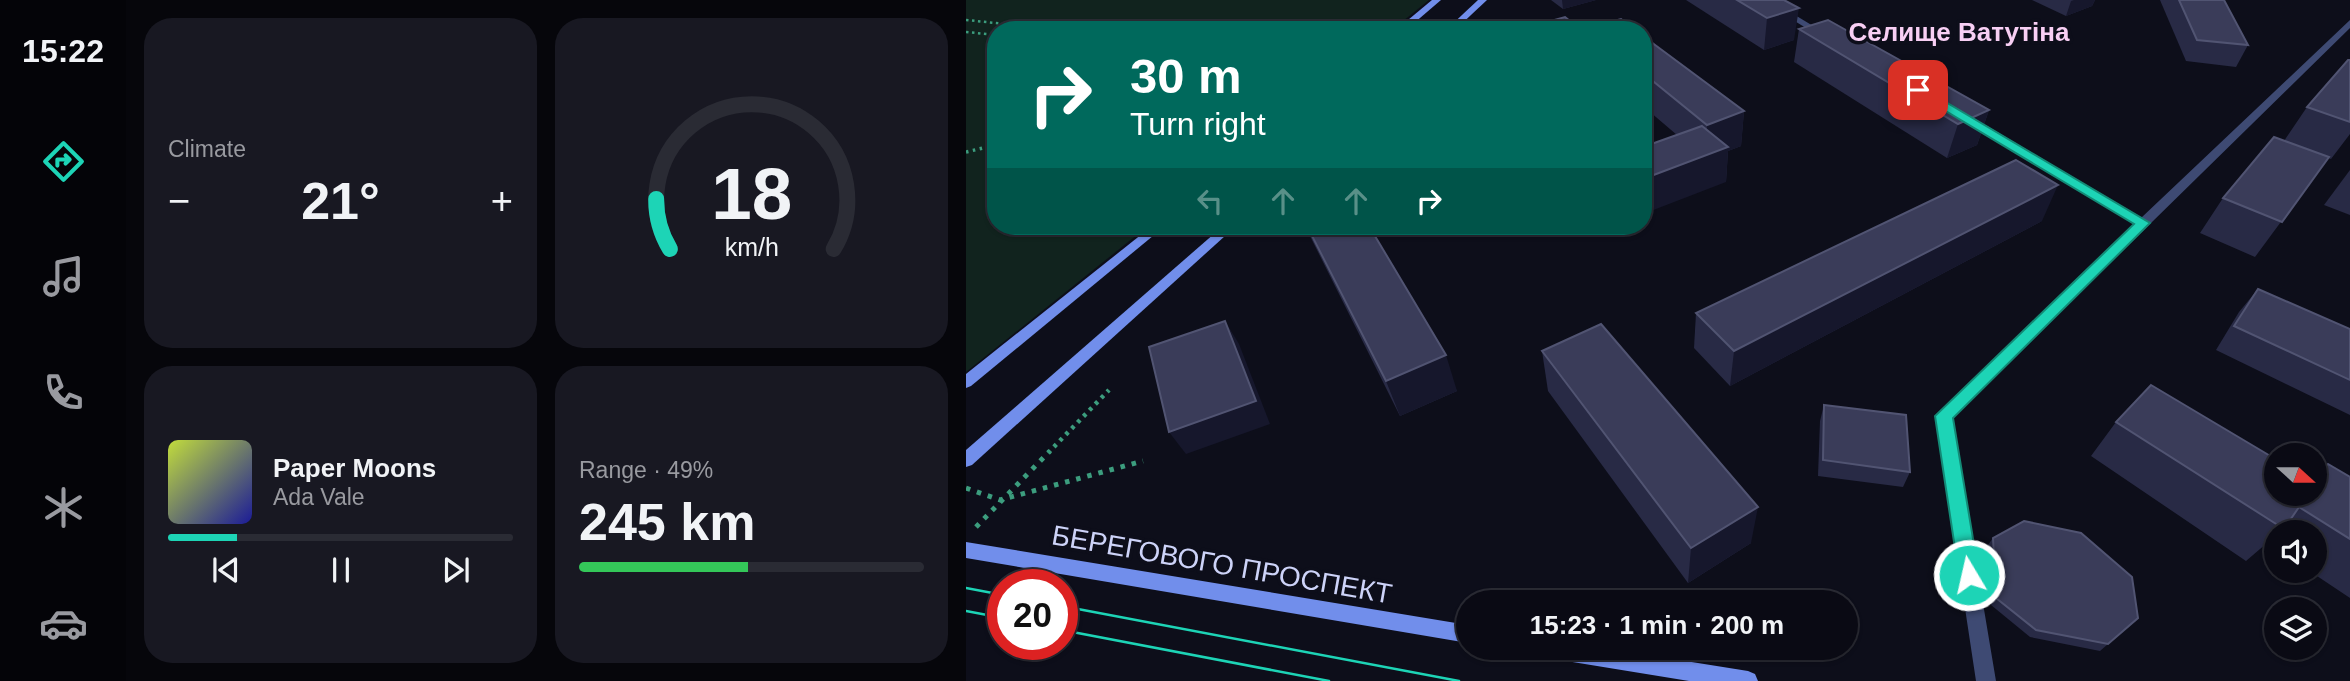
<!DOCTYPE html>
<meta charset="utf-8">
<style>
body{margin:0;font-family:Helvetica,sans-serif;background:#181822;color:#f1f3f6;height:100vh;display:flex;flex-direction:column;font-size:26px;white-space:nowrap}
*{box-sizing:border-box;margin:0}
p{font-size:23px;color:#999aa0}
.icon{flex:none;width:38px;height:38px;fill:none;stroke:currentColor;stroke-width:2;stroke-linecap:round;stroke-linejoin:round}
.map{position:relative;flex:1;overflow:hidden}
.drawer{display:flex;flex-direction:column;gap:18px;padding:18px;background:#06060b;width:840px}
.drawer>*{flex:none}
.top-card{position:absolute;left:21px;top:21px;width:665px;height:214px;border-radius:28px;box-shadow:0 2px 5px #0004,0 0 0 2px #2a2b34;background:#00695c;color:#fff;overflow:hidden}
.needle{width:46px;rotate:111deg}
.tools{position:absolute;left:1298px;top:443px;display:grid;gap:14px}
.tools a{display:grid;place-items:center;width:63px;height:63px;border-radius:50%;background:#0a0a14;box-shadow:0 2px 5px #0004,0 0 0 2px #2a2b34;font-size:35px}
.speed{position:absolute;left:21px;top:569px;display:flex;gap:14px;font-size:35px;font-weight:700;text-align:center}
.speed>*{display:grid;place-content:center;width:91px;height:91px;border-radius:50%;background:#0a0a14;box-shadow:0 2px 5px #0004,0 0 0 2px #2a2b34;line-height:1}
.speed .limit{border:10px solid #d22;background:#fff;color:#111}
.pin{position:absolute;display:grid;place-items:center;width:60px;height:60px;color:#fff;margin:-30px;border-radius:14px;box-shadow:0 4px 10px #0006}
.me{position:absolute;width:77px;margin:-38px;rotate:351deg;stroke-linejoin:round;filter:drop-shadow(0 0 5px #0008)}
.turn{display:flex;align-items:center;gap:24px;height:147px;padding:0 28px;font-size:32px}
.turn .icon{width:91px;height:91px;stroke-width:2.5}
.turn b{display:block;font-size:49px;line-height:60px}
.lanes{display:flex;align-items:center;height:66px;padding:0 28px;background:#0003;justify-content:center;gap:35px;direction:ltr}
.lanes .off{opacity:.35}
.big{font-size:52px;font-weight:700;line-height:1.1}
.drawer .widget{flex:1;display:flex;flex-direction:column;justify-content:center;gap:10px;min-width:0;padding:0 24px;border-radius:28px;background:#181822}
.drawer .dial{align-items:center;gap:0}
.dial svg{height:182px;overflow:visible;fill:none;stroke:#2a2b34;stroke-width:7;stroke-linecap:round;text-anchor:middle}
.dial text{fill:#f1f3f6;stroke:none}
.song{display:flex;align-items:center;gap:21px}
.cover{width:84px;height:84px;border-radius:10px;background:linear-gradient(135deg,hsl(70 70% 55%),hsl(240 70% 35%))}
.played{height:7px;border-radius:4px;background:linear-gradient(90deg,#1dd4b6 20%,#2a2b34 20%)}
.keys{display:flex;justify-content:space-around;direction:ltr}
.heat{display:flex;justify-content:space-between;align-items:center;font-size:38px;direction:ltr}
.charge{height:10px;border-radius:5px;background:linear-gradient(90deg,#34c759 49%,#2a2b34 0)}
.drawer .tiles{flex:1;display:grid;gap:18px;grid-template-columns:repeat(2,1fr)}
.trip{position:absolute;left:490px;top:590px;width:402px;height:70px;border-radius:35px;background:#0a0a14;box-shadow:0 2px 5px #0004,0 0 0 2px #2a2b34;font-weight:700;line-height:70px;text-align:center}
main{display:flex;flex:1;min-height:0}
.tab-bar{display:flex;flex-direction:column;width:126px;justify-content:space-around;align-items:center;background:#040408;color:#999aa0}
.tab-bar .icon{width:49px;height:49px}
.tab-bar .on{color:#1dd4b6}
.tab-bar b{font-size:32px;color:#f1f3f6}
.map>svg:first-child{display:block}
</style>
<main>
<nav class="tab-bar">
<b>15:22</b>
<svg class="icon on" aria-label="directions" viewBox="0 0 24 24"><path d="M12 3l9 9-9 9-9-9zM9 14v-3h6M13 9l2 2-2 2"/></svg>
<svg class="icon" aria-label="music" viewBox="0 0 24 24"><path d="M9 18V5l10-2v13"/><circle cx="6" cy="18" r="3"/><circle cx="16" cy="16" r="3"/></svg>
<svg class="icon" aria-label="phone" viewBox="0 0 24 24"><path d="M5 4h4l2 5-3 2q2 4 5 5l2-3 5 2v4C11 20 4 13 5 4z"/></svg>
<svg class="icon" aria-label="climate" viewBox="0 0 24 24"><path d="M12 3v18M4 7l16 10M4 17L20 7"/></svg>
<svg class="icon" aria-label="car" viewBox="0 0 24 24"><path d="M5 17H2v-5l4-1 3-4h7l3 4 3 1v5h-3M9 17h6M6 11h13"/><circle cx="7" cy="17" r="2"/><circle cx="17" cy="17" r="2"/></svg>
</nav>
<section class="drawer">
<div class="tiles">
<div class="widget"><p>Climate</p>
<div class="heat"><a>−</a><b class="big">21°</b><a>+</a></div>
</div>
<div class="widget dial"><svg viewBox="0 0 100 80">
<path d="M14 69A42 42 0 1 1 86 69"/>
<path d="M14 69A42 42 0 0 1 8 47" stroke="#1dd4b6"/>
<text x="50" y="56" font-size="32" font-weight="700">18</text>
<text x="50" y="72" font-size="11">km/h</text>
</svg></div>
<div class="widget">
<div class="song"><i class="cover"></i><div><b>Paper Moons</b><p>Ada Vale</p></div></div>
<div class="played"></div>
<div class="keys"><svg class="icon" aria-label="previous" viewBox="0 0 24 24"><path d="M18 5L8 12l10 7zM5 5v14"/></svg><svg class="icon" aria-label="pause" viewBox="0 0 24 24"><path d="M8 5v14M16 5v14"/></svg><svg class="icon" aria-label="next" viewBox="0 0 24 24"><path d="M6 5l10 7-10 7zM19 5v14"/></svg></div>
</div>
<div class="widget"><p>Range · 49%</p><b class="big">245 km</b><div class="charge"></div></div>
</div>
</section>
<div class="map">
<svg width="1384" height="681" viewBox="0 0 1384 681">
<rect width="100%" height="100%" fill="#0d0e1a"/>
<polygon fill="#11231e" points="0,0 463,0 426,30 30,30 30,226 182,226 0,372"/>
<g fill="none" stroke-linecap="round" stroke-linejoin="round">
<g stroke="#3c9d7e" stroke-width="2.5" stroke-dasharray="2.5 3.5" stroke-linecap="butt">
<polyline points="0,20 99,30"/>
<polyline points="0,32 30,35"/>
</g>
<polyline stroke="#3c9d7e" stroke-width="3.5" stroke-dasharray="2.5 4.5" stroke-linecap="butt" points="0,152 30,145"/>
<polyline stroke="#3c9d7e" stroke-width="4.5" stroke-dasharray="3.5 5" stroke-linecap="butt" points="82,453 143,390"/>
<g stroke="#3c9d7e" stroke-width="5" stroke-dasharray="4.5 7" stroke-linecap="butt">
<polyline points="0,488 34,500 177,461"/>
<polyline points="10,527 84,451"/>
</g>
<g fill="#3e4a73" fill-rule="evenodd">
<polygon points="794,0 804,0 862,35 855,37"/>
<polygon points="1384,20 1384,28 986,418 1030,681 1010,681 970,416 1169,224 997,119 1006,117 1175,218"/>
</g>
<g fill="#718eeb" fill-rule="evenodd">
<polygon points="466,0 475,0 440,30 430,30"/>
<polygon points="512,0 521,0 489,30 480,30"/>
<polygon points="186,226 199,226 5,386 0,388 0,374"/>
<polygon points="257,226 270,226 6,465 0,467 0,450"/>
<polygon points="0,542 502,625 502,643 0,558"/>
<polygon points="572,648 638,648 782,671 789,674 792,681 723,681 582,658 575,655"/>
</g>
<g stroke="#1dd4b6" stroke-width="2.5">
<polyline points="0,588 37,595"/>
<polyline points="96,606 493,681"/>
<polyline points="0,611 37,618"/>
<polyline points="96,630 363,681"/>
</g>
</g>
<g fill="#282a45">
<polygon points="585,0 630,0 597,9"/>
<polygon points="720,0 818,0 828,40 798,50"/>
<polygon points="1066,0 1129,0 1126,6 1100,16"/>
<polygon points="1194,0 1258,0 1282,45 1270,67 1220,61"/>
<polygon points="833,29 1023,110 1011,145 981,158 828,62"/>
<polygon points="677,36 778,111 775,146 762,151 760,182 711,135 677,106"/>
<polygon points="1384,60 1384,134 1365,159 1362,158 1289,257 1234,233 1257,198 1318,141 1341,107"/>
<polygon points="1384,170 1384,215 1358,205"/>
<polygon points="1076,221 764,386 728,348 730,313"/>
<polygon points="339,226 403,226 491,391 434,416"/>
<polygon points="1292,289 1384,329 1384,415 1250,350 1273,312"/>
<polygon points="576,351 785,543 722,583 582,391"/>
<polygon points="858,405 944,472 937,487 852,476 854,421"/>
<polygon points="1150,422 1349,494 1349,476 1362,464 1384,477 1384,598 1342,570 1349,570 1349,532 1311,532 1311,550 1301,543 1280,561 1125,456"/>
<polygon points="1027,538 1172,618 1134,651 1064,637 1025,605 1022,545"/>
</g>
<g fill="#16172c">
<polygon points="596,0 630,0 597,9"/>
<polygon points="1108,0 1129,0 1126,6 1100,16 1105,1"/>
<polygon points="833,8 828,40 798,50 801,18"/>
<polygon points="1023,110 1011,145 981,158 992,124"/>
<polygon points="778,111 775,146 762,151 760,182 677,214 677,179 740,155 741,125"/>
<polygon points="1092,185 1076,221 764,386 768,351"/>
<polygon points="634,226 649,226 635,231"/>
<polygon points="259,321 273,344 304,424 220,454 203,432"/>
<polygon points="480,355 491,391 434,416 420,381"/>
<polygon points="792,507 785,543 722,583 725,548"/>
</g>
<g fill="#3a3c59" stroke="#515472" stroke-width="2">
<polygon points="771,0 818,0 833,8 801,18"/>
<polygon points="1213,0 1258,0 1282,45 1231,40"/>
<polygon points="599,17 615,30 552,30"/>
<polygon points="655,19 669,30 623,30 622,28"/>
<polygon points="862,20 1023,110 992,124 833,29"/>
<polygon points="677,36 778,111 741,125 677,73"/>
<polygon points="1382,60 1384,60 1384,122 1341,107"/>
<polygon points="736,126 762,147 677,179 677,147"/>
<polygon points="1308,137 1363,157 1316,222 1257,198"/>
<polygon points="1050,160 1092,185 768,351 730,313"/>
<polygon points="341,226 403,226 480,355 420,381"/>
<polygon points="1292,289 1384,329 1384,380 1268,326"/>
<polygon points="259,321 290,401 203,432 183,347"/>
<polygon points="635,324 792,507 725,548 576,351"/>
<polygon points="1185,385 1311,460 1311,494 1349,494 1349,482 1362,464 1384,477 1384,539 1333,507 1318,529 1150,422"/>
<polygon points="858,405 940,415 944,472 857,460"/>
<polygon points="1058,521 1115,533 1166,577 1172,618 1142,644 1070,630 1030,598 1027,538"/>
</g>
<polygon fill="#1dd4b6" stroke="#138a76" stroke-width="2" points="948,88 956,88 1184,223 987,418 1013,575 1010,582 1003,585 996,582 993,575 969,416 1168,224 948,92"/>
<g text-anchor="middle" stroke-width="7" stroke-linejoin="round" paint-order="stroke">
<g font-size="26" font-weight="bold" fill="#f8cff4" stroke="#0d0e1a">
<text x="993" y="41">Селище Ватутіна</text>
</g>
<g font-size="28" fill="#cdd3f8" stroke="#0d0e1a">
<text transform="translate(256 564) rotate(10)" y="10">БЕРЕГОВОГО ПРОСПЕКТ</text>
</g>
</g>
</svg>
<div class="tools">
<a><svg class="needle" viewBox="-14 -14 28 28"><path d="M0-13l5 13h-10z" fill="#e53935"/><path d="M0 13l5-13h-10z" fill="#999aa0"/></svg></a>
<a><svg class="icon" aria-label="sound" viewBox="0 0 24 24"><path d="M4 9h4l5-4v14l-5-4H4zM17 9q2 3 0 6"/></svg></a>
<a><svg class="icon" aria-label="layers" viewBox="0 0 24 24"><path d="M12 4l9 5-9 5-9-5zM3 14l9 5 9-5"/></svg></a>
</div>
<div class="speed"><div class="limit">20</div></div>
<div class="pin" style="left:952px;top:90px;background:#d93025"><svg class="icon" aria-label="arrive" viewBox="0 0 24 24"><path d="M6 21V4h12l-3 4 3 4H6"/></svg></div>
<svg class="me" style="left:1003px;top:575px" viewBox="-20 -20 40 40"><circle r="17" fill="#1dd4b6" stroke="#fff" stroke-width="3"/><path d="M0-11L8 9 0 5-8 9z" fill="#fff"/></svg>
<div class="trip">15:23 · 1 min · 200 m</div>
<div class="top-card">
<div class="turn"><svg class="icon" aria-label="right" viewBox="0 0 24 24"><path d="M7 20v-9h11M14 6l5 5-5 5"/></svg><div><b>30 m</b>Turn right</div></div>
<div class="lanes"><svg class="icon off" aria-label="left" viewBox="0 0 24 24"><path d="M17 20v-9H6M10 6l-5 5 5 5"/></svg><svg class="icon off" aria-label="ahead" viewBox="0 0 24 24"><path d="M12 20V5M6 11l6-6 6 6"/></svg><svg class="icon off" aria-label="ahead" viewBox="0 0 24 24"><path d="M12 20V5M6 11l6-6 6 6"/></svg><svg class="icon" aria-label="right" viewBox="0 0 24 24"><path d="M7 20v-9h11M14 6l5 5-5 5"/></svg></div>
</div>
</div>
</main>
